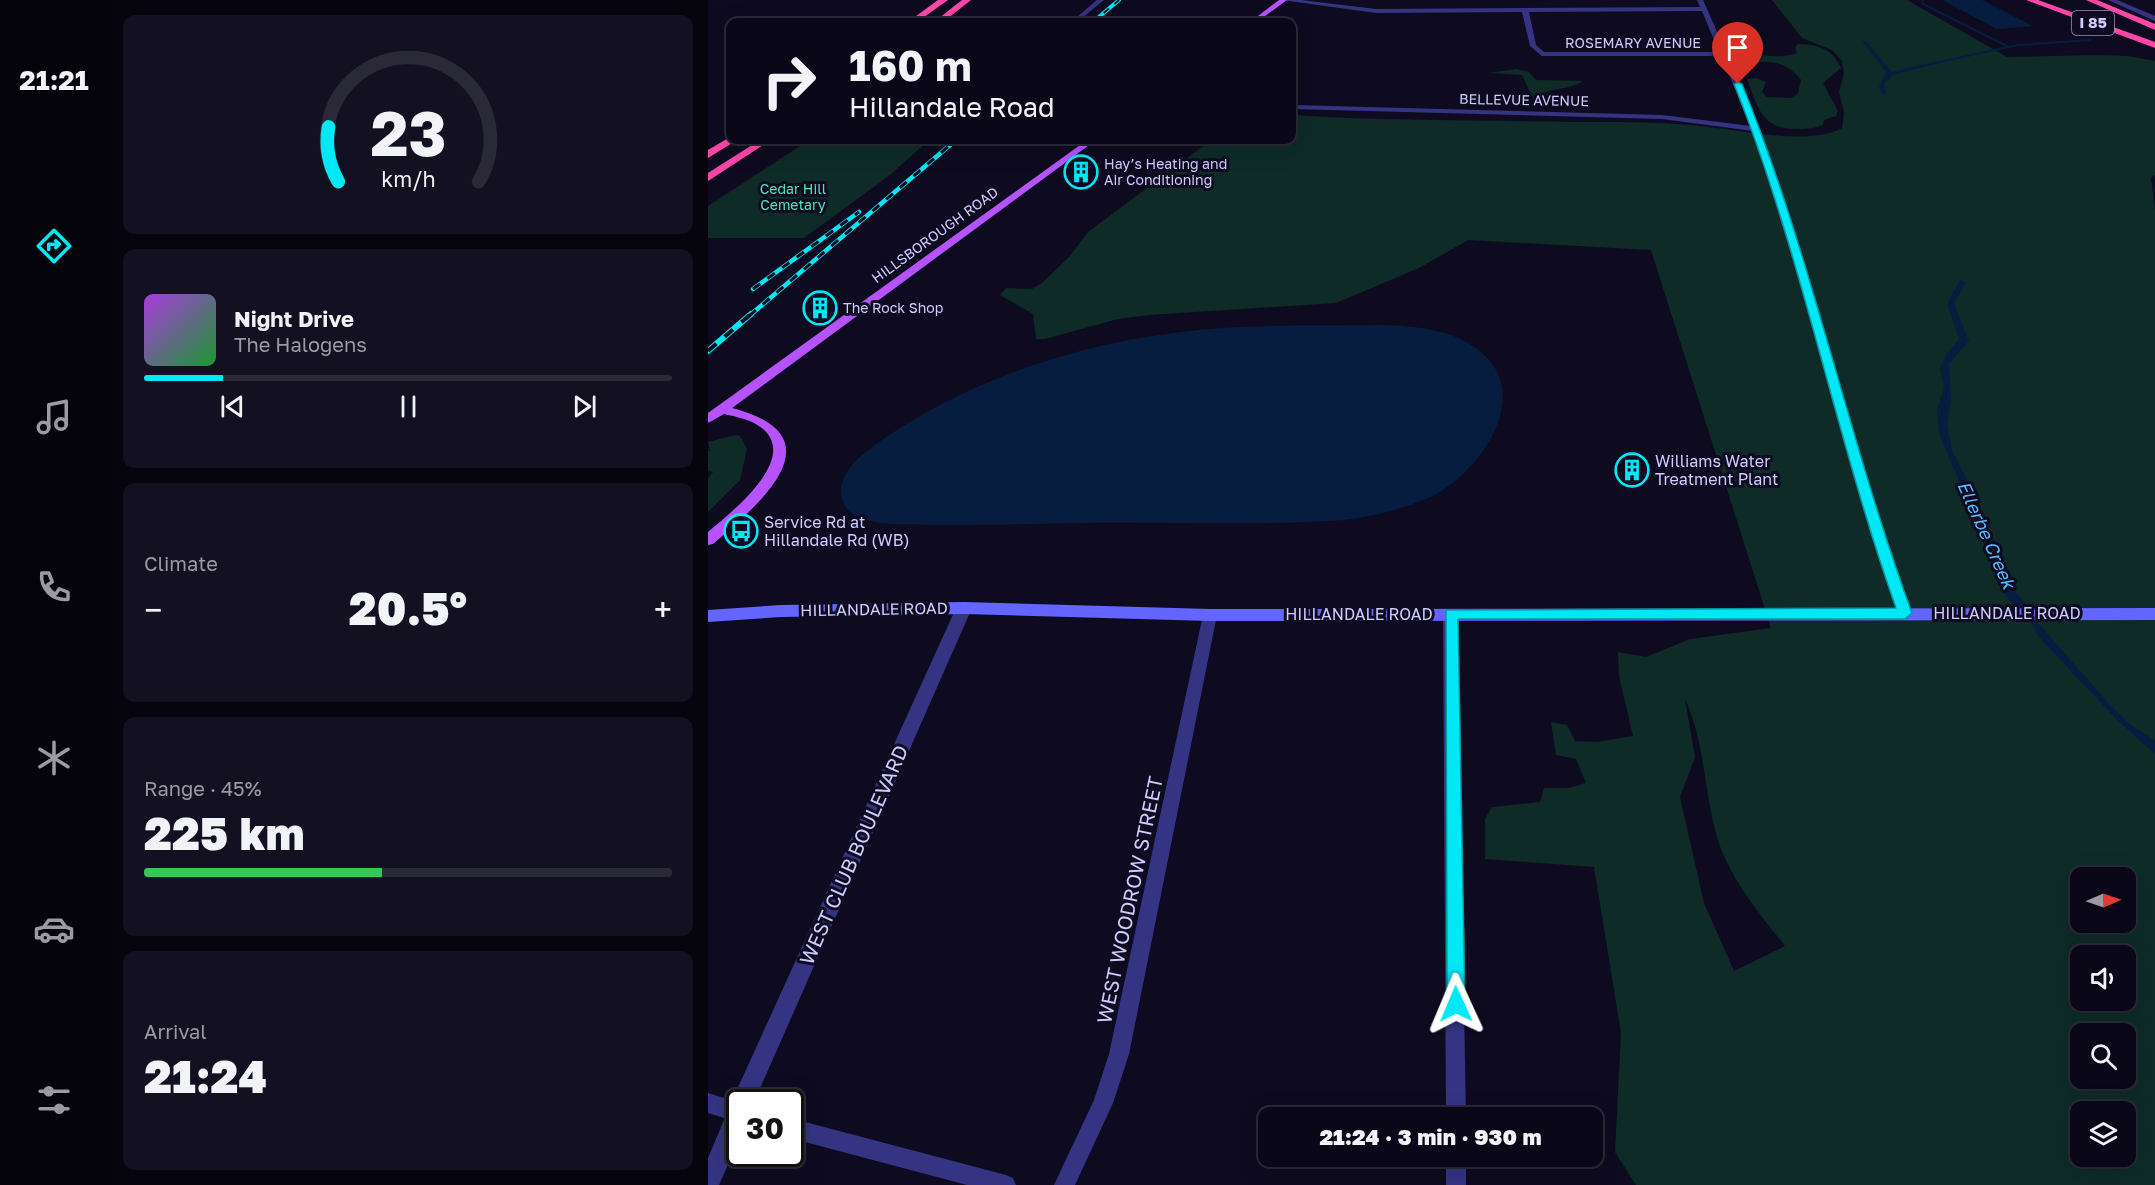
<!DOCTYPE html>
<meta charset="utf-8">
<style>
body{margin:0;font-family:"Golos Text",sans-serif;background:#131121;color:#f1f3f6;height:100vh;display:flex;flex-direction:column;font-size:22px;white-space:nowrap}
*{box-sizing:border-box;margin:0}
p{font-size:20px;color:#999aa2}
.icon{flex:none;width:33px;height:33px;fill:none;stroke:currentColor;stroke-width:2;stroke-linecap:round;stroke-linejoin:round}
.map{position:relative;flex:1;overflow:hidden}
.panel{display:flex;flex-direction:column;gap:15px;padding:15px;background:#06040d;width:600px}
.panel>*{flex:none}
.banner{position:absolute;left:18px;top:18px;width:570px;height:126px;border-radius:12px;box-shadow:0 6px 24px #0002,0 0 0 2px #2a2937;background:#0a0818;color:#f1f3f6;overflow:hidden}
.needle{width:39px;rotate:88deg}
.tools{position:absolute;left:1362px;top:867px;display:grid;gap:12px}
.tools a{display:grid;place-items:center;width:66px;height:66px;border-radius:12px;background:#0a0818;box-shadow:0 6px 24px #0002,0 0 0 2px #2a2937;font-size:30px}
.speed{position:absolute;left:18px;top:1089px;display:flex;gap:12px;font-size:30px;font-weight:700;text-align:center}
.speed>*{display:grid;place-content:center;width:78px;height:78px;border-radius:50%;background:#0a0818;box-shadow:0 6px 24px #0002,0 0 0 2px #2a2937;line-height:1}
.speed .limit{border:3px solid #111;border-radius:9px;background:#fff;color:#111}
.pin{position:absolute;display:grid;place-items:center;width:51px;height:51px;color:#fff;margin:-62px -26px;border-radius:50% 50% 50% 0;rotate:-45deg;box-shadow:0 0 6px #0007}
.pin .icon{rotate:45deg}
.me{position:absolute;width:66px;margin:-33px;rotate:359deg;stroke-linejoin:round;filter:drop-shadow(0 0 4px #0008)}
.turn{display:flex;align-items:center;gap:21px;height:126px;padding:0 24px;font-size:27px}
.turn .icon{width:78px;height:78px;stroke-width:2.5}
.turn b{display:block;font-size:42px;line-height:51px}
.big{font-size:45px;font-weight:800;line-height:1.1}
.panel .tile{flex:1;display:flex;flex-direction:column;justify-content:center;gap:9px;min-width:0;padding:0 21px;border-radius:12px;background:#131121}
.panel .dial{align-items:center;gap:0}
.dial svg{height:156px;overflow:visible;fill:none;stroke:#2a2937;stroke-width:7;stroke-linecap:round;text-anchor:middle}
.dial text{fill:#f1f3f6;stroke:none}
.song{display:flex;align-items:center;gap:18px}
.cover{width:72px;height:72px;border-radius:9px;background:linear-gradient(135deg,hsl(280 70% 55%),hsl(130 70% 35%))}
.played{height:6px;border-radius:3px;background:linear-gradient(90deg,#00e8f6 15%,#2a2937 15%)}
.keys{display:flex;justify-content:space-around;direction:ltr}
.heat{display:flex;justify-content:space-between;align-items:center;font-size:33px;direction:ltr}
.charge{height:9px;border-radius:4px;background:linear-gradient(90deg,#34c759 45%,#2a2937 0)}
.trip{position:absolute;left:550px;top:1107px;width:345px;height:60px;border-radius:12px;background:#0a0818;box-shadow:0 6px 24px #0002,0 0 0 2px #2a2937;font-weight:800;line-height:60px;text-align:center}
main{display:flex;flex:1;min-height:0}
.tabs{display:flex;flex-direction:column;width:108px;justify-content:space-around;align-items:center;background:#04030a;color:#999aa2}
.tabs .icon{width:42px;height:42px}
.tabs .current{color:#00e8f6}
.tabs b{font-size:27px;color:#f1f3f6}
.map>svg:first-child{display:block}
</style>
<main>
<nav class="tabs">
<b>21:21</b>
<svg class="icon current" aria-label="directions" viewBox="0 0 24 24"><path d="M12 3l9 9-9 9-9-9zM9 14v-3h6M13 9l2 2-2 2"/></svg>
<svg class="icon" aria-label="music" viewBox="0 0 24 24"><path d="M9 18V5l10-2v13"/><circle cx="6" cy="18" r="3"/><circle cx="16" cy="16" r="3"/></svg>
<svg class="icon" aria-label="phone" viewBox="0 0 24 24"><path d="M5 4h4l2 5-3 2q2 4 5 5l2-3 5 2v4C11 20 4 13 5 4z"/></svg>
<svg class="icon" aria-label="climate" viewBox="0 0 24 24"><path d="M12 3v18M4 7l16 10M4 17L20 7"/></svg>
<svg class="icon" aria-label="car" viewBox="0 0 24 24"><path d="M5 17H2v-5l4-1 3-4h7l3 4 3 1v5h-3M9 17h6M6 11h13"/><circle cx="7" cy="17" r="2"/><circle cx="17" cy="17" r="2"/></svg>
<svg class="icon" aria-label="filters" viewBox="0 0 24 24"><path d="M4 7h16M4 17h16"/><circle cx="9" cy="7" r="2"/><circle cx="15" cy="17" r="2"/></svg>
</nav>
<section class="panel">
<div class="tile dial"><svg viewBox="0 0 100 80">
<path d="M14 69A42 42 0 1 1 86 69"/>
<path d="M14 69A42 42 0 0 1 9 41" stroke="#00e8f6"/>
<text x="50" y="56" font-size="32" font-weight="700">23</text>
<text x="50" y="72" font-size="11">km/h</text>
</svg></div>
<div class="tile">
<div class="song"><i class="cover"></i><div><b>Night Drive</b><p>The Halogens</p></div></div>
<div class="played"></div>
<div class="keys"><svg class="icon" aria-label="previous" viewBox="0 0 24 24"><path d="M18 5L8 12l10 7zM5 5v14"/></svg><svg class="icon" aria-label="pause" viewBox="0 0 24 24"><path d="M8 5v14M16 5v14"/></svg><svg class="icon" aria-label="next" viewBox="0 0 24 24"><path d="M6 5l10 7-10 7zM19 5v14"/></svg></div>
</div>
<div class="tile"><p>Climate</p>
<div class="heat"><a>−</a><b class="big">20.5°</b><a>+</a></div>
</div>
<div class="tile"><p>Range · 45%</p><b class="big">225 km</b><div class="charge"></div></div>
<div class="tile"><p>Arrival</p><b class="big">21:24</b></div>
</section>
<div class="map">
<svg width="1447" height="1185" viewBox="0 0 1447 1185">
<rect width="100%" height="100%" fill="#0e0b20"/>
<g fill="#0e2b28" fill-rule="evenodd">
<path d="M 1064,0 L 1199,0 L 1299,57 L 1389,55 L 1420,56 L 1447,61 L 1447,175 L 1443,178 L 1447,210 L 1447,1185 L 928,1185 L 907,1152 L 913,1033 L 886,867 L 777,859 L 777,819 L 784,807 L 832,802 L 836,788 L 861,788 L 878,783 L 868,759 L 848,755 L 843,722 L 859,725 L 867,741 L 888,742 L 925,736 L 911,676 L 910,652 L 938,657 L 982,639 L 1063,628 L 943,250 L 760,240 L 711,268 L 628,303 L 441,315 L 410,319 L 337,339 L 328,339 L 325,314 L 292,295 L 298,288 L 324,289 L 334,283 L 362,256 L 380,232 L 494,147 L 510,140 L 584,140 L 584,115 C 676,121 769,120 862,122 C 911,122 960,121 1008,128 C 1043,132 1103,145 1134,128 L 1136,112 L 1131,92 L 1136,74 L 1134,61 L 1124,50 L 1094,38 ZM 977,699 C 997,742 996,792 1009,837 C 1020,876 1052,914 1077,946 L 1026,971 L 996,903 L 972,797 L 987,757 ZM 1372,878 L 1418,878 L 1418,922 L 1372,922 ZM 1372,956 L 1418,956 L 1418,1000 L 1372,1000 ZM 1372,1034 L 1418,1034 L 1418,1078 L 1372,1078 ZM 1372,1112 L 1418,1112 L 1418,1156 L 1372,1156 Z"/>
<path d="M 1090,44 C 1111,45 1124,48 1133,68 L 1115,83 L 1130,111 L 1128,116 L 1116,120 L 1115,125 C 1106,129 1096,129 1087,129 C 1053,129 1049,105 1039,79 L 1049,78 L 1058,82 L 1054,92 L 1059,97 L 1083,98 L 1090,93 L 1093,80 C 1079,61 1056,57 1035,67 L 1029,60 C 1048,50 1069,61 1089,53 L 1087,48 Z"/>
<path d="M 808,69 L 821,72 L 828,80 L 875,81 C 860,91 842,86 828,99 L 827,103 L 814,75 L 781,73 Z"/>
<polygon points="101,140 221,140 182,175 96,238 0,238 0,206"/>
<polygon points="28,435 32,436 39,449 32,480 0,512 0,478 5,472 0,471 0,451 2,451 0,442"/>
</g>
<g fill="#061d3f">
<polygon points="1234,0 1274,0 1325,26 1289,29"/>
<polygon points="1154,41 1158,41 1184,72 1225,62 1228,64 1185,75 1176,84 1178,93 1175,95 1171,87 1178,72"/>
<polygon points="1252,280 1258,282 1246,303 1261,341 1241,364 1243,402 1239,424 1244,451 1271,504 1277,525 1291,548 1303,586 1318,604 1305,605 1298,595 1231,433 1229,410 1236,387 1232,369 1239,353 1251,339 1239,303"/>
<path d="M 678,325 C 714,327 754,330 781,360 C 821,406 765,479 720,498 C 689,511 654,520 619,521 C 538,526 455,521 373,523 C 323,524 273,525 224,525 C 207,524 189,525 172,523 C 158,521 140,516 135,502 C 125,473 157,452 177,438 C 269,375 380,341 491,330 C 553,324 616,326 678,325 Z"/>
<polygon points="1332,625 1402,705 1423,725 1447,740 1447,754 1409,720 1330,636 1325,626"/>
</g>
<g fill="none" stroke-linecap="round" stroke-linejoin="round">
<g stroke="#061d3f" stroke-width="2">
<polyline points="1215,0 1214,3 1219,6 1301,47"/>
<polyline points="1222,64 1310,45 1382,40"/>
</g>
<polyline stroke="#061d3f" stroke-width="4.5" points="1309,600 1331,629"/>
<g fill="#343482" fill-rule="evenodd">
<polygon points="389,0 396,0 369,22 363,22"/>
<path d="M 574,0 L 593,0 L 668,9 L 992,7 L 989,0 L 995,0 L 1052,129 L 1108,303 L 1179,548 L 1204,613 L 1202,617 L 1192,617 L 1190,613 L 1167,548 L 1098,303 L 1045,131 L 954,119 L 584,109 L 584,105 L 954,115 L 1043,126 L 1013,56 L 834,56 L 822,46 L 814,12 L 668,13 ZM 994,11 L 1011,52 L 836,52 L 828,45 L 821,12 Z"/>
<polygon points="742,609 747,610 749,614 758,1118 738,1118 735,614 737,610"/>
<polygon points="502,610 507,611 509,615 421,1054 405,1103 367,1185 346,1185 386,1100 401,1054 495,615 497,611"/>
<polygon points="0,1093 32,1103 32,1123 0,1113"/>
<polygon points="82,1118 298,1175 305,1178 308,1185 259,1185 82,1138"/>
<rect x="738" y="1156" width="20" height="29"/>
</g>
<g fill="#343482" fill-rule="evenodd">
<polygon points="1400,0 1409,0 1447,16 1447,21"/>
<polygon points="256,602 261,604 264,608 46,1102 32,1102 32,1138 11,1185 0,1185 0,1158 27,1094 248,608 251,604"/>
</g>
<polygon fill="#6265ff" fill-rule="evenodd" points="256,602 502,609 1447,608 1447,620 502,621 256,614 73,617 0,622 0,610 73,605"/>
<g fill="#b752ff" fill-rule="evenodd">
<polygon points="571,0 579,0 549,22 542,22"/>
<path d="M 379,140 L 388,140 L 24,408 C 132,436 53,503 5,544 L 0,545 L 0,532 C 22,513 91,460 55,429 C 45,420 29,417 16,414 L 0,423 L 0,413 Z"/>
</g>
<g fill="#ff46a7" fill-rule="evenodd">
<polygon points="230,0 240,0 209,22 200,22"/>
<polygon points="254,0 263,0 235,22 226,22"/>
<polygon points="1318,0 1330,0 1447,42 1447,48"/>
<polygon points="1378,0 1389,0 1447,24 1447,30"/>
<polygon points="22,137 22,140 29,140 0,158 0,150"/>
<polygon points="52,140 63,140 0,181 0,173"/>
</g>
<g stroke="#00e8f6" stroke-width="4">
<polyline id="rail-far2" points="385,22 411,0"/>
</g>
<g stroke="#00e8f6" stroke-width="4.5">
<g id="rail-far1">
<polyline points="45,289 151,212"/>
<polyline points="41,316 248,140"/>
</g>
</g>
<g stroke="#00e8f6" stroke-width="6">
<polyline id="rail" points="0,351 43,314"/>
</g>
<use href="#rail-far2" stroke="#0e0b20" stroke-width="2" stroke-dasharray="7" stroke-linecap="butt"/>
<use href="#rail-far1" stroke="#0e0b20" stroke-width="3" stroke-dasharray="9" stroke-linecap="butt"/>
<use href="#rail" stroke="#0e0b20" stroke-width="4" stroke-dasharray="11" stroke-linecap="butt"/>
</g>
<path fill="#00e8f6" stroke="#0097a0" stroke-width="1.5" d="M 1030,82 L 1034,84 C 1104,256 1140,439 1204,613 L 1197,619 L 750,619 L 757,1004 L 755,1011 L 748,1013 L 741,1011 L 739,1004 L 738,610 L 1188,608 C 1127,436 1094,254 1026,84 Z"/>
<defs>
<g id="building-ring" transform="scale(1.725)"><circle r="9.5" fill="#0e0b20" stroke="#00e8f6" stroke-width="1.5"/><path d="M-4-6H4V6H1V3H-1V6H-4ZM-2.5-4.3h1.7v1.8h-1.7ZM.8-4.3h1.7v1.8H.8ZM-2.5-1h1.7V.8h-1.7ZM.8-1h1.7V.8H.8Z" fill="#00e8f6"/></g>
<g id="bus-ring" transform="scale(1.725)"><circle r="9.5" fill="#0e0b20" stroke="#00e8f6" stroke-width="1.5"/><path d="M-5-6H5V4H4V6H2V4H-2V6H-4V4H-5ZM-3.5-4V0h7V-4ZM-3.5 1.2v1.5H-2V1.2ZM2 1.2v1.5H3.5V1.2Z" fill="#00e8f6"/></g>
</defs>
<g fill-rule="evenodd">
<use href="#building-ring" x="373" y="172"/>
<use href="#building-ring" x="112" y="308"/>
<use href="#building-ring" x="924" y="470"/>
<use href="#bus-ring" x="33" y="531"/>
</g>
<g text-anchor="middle" stroke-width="6" stroke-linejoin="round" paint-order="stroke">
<g font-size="14" fill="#cfcbff" stroke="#0e0b20">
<text x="925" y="48">ROSEMARY AVENUE</text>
<text transform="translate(816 100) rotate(1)" y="5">BELLEVUE AVENUE</text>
<text transform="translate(227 235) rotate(-36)" y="5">HILLSBOROUGH ROAD</text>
</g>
<g font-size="14" fill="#cfcbff" stroke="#0e0b20" text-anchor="start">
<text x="396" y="169">Hay’s Heating and<tspan x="396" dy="16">Air Conditioning</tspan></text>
<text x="135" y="313">The Rock Shop</text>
</g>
<g font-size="14" fill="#51e5ba" stroke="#0e0b20">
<text x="85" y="194">Cedar Hill<tspan x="85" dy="16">Cemetary</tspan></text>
</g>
<rect fill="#0e0b20" stroke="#9591bc" stroke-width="1.5" x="1364" y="11" width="42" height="24" rx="4.5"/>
<g font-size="15" font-weight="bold" fill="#cfcbff">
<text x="1385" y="28">I 85</text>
</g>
<g font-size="16" fill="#cfcbff" stroke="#0e0b20" text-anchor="start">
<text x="947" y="467">Williams Water<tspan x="947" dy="18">Treatment Plant</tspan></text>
<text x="56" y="528">Service Rd at<tspan x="56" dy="18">Hillandale Rd (WB)</tspan></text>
</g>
<g font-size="16" fill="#cfcbff" stroke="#0e0b20">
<text transform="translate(166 609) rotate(-1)" y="6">HILLANDALE ROAD</text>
<text x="1299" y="619">HILLANDALE ROAD</text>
<text x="651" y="620">HILLANDALE ROAD</text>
</g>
<g font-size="18" font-style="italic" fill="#59b9ff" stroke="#0e0b20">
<text transform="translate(1278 535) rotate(66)" y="6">Ellerbe Creek</text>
</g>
<g font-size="20" fill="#cfcbff" stroke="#0e0b20">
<text transform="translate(146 855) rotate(-66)" y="7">WEST CLUB BOULEVARD</text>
<text transform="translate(422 900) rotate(-78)" y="7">WEST WOODROW STREET</text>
</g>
</g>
</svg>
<div class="tools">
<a><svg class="needle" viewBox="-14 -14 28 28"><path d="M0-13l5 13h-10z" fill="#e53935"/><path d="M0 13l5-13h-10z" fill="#999aa2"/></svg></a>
<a><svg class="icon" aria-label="sound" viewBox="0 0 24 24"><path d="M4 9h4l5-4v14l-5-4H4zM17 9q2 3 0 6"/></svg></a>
<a><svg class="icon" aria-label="search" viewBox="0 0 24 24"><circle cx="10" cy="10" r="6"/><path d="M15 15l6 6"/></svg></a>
<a><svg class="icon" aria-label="layers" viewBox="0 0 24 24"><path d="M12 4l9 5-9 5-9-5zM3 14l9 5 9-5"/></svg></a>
</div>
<div class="speed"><div class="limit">30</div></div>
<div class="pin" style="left:1030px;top:84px;background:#d93025"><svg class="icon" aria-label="arrive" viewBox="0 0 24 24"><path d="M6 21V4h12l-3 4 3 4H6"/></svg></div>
<svg class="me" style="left:748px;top:1004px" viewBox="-20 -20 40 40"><path d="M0-17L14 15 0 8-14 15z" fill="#00e8f6" stroke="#fff" stroke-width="4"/></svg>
<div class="trip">21:24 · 3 min · 930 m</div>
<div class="banner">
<div class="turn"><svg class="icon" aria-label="right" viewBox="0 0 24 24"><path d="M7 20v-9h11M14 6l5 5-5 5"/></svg><div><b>160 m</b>Hillandale Road</div></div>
</div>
</div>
</main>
